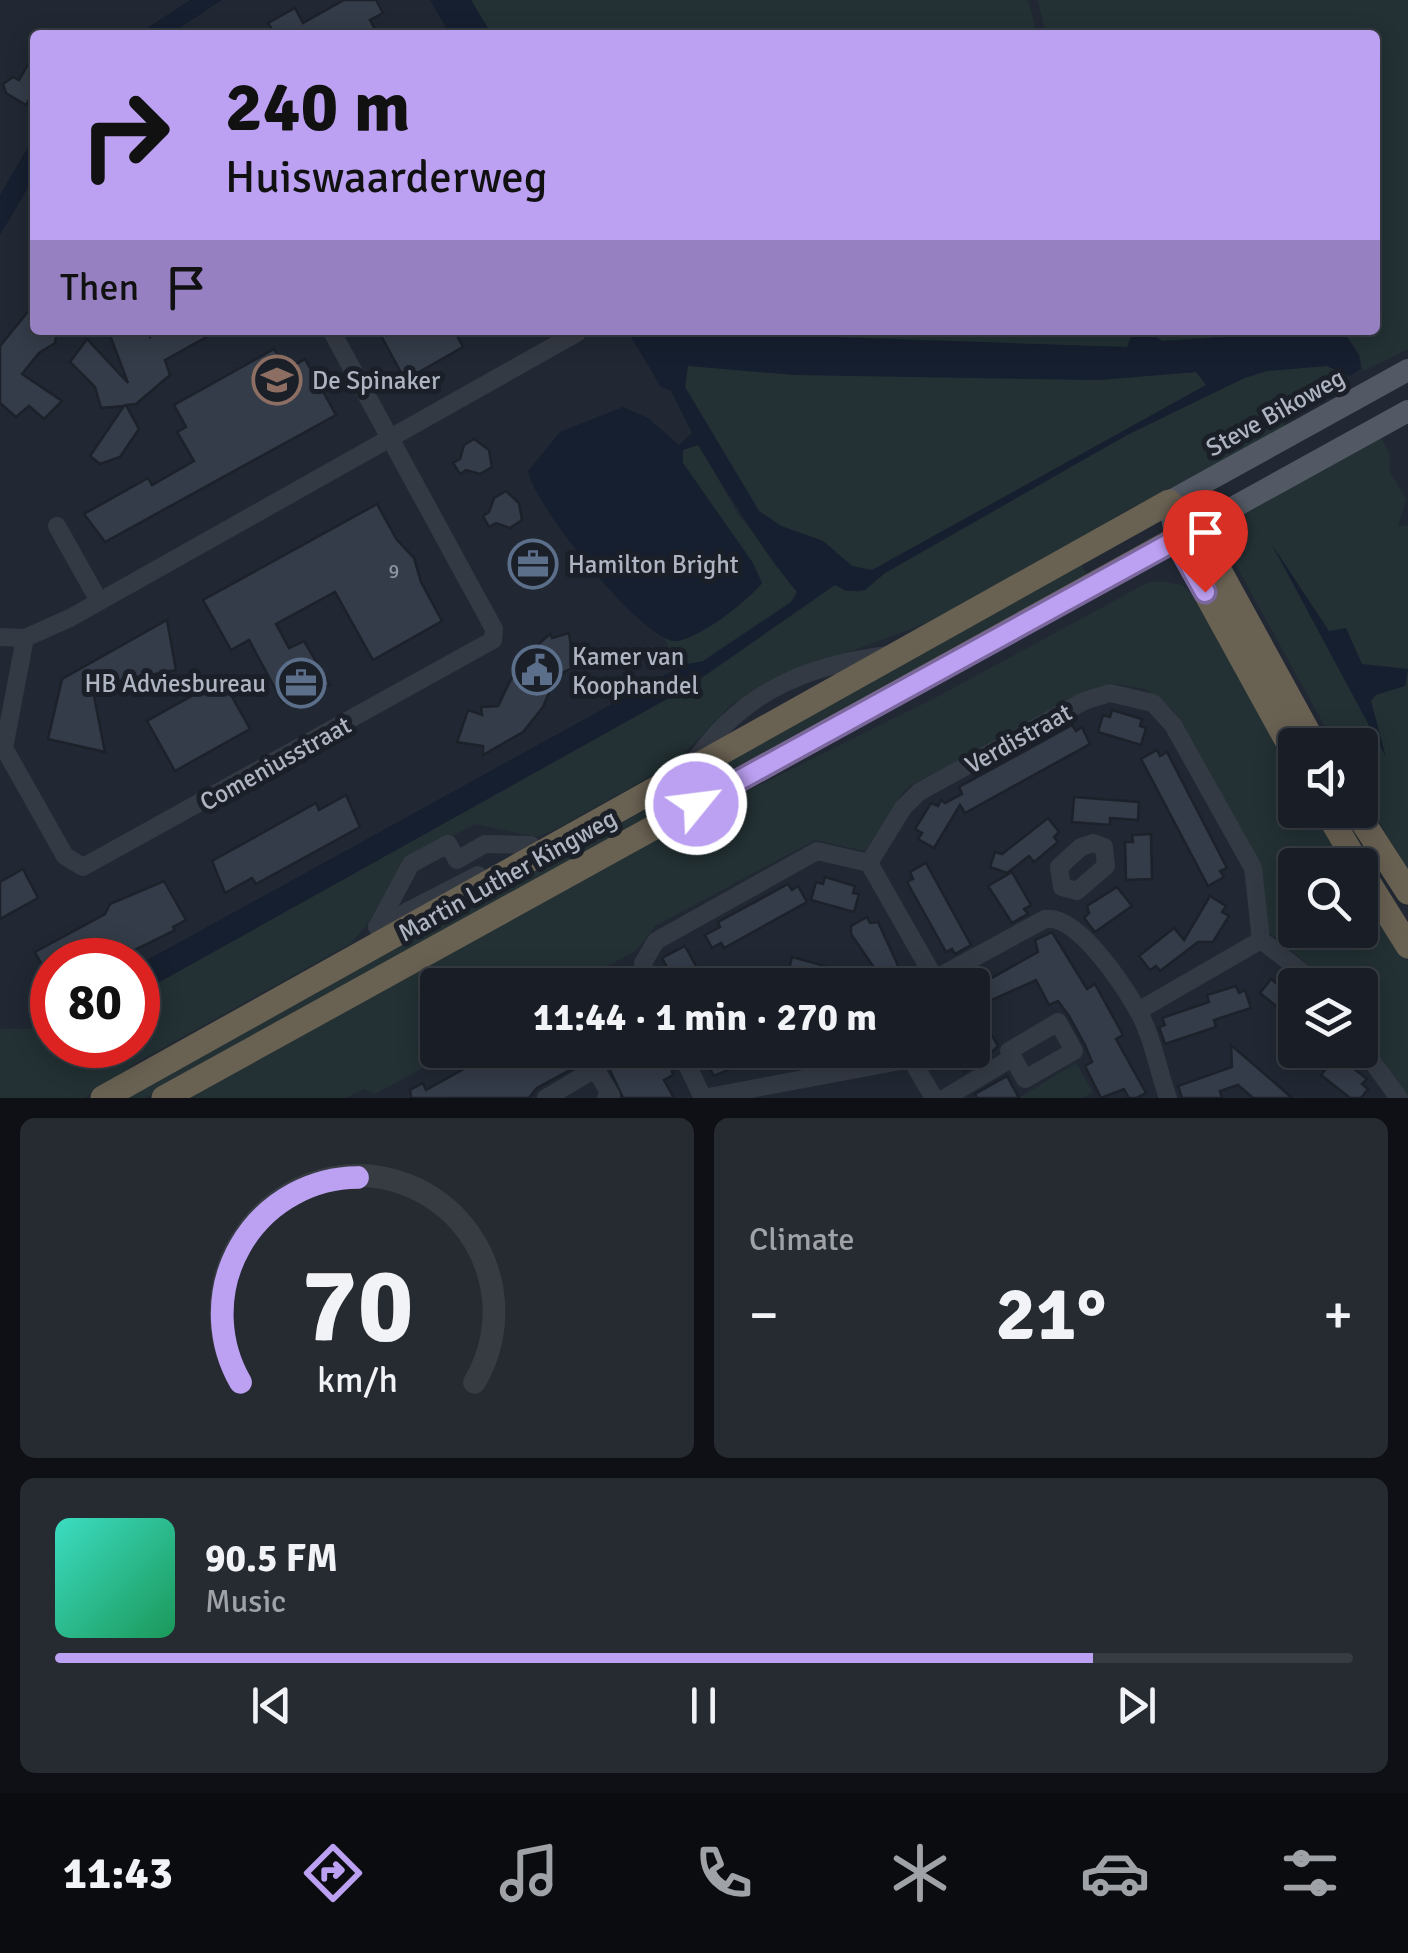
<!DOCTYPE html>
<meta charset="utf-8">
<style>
body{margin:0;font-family:Signika,sans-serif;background:#262b32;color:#f1f3f6;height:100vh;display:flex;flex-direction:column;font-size:38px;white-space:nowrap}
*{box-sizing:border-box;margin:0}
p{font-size:32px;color:#9fa2a7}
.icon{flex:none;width:55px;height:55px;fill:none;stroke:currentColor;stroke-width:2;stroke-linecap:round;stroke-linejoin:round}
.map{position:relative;height:1098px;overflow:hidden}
.sheet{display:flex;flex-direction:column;gap:20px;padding:20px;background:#0e1015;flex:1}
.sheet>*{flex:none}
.top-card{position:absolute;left:30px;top:30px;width:1350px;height:305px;border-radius:10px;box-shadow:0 5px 25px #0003,0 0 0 2px #373c43;background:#bca0f2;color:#111;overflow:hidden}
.fabs{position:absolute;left:1278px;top:728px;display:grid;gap:20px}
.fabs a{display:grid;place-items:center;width:100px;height:100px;border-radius:10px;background:#191e26;box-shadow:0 5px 25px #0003,0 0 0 2px #373c43;font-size:50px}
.speed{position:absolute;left:30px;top:938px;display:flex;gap:20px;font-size:50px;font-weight:700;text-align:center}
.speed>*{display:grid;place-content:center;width:130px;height:130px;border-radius:50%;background:#191e26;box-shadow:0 5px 25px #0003,0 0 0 2px #373c43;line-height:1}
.speed .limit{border:15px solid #d22;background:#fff;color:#111}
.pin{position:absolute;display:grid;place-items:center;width:85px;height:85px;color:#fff;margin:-102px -42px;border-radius:50% 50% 50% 0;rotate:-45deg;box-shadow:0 0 10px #0007}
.pin .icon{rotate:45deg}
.me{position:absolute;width:110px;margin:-55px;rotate:61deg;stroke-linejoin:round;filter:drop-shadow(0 0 8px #0008)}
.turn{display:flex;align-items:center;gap:35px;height:210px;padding:0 30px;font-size:45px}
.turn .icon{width:130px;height:130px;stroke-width:2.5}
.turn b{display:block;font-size:70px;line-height:85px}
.then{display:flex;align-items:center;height:95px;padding:0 30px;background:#0003;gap:20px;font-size:38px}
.big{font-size:75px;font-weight:700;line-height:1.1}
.sheet .card{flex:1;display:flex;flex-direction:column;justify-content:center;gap:15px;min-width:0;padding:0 35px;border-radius:15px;background:#262b32}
.sheet .dial{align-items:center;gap:0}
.dial svg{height:260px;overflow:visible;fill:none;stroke:#373c43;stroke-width:7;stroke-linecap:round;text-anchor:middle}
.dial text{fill:#f1f3f6;stroke:none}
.song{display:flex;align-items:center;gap:30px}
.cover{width:120px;height:120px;border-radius:15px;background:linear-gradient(135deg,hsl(170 70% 55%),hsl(150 70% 35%))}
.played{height:10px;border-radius:5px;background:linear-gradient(90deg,#bca0f2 80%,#373c43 80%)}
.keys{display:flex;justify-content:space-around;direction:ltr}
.heat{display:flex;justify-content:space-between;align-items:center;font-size:55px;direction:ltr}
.sheet .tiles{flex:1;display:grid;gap:20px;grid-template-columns:1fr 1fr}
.card:last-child{grid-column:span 2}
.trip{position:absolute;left:420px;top:968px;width:570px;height:100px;border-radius:10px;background:#191e26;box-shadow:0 5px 25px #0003,0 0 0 2px #373c43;font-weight:700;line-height:100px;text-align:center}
.tabs{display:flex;height:160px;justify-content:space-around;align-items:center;background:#0a0c0f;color:#9fa2a7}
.tabs .icon{width:70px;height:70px}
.tabs .selected{color:#bca0f2}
.tabs b{font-size:45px;color:#f1f3f6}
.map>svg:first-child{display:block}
</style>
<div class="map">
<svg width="1408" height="1098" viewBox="0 0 1408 1098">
<rect width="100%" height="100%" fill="#212833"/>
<g fill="#233134">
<polygon points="471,0 1028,0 1037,35 492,35"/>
<polygon points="1038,0 1408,0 1408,349 1363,371 1359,354 1343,331 1337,330 1375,330 1375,35 1046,35"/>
<polygon points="669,330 1133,330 1134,333 1128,347 677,335"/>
<polygon points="1147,330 1312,330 1162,341"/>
<polygon points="688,366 1098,380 1197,372 1206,385 872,571 852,566 823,541 781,526 759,511 685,387"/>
<polygon points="1327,366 1349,379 1281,417 1286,427 1113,518 1112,524 940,618 792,673 732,704 676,762 553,831 537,837 475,824 403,862 369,922 350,944 141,1060 85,1098 0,1098 0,1029 52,1029 52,1045 138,1045 138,994 689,687 664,638 672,641 713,624 737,607 704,500 682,463 683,450 699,445 739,516 765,545 777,568 860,593 885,573 1127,435 1245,378 1267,371"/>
<polygon points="1381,437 1390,456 1389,470 1406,500 1398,527 1408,525 1408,871 1360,789 1360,745 1335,745 1225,545 1228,529 1238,516"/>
<polygon points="1080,561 1088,578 146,1098 125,1098 615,827"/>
<polygon points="1160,581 1182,585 1200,602 1295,772 1295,810 1316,810 1348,865 1295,865 1295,930 1360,930 1360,885 1408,961 1408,1097 1360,1028 1360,985 1333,985 1266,930 1257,866 1173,710 1145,689 1110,683 913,784 904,791 865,851 815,840 655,926 637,950 573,985 438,985 438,1050 455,1050 375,1094 364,1089 345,1098 182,1098 677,826 939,696 1147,583"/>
<polygon points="1076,1063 1093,1092 1083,1098 1019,1098"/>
</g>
<g fill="#161f2f" fill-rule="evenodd">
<polygon points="190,0 222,0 169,35 137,35"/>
<polygon points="430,0 471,0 492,35 450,35"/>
<polygon points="35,135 35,176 0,235 0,195"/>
<path d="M 627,330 L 1127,347 L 1133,330 L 1147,330 L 1162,341 L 1337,330 L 1343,331 L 1359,355 L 1361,369 L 1350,376 L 1327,366 L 1267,371 L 1244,378 L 1127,435 L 885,573 L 865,590 L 846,591 L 835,585 L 690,686 L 138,994 L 138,965 L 683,665 L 703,661 L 791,602 L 797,592 C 759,546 730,497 698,445 L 683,450 L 683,463 L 753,563 L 762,583 C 749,600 697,641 675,641 C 642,640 534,506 528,471 L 560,432 L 623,407 L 648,418 L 679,445 L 692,433 L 671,391 L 661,387 ZM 688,366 L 794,375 L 1098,380 L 1196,372 L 1206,385 L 872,570 L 852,566 L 823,541 L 781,526 L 759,511 L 685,387 Z"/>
<polygon points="1271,543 1329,631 1346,628 1362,664 1408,669 1405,686 1376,695 1371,701 1386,757"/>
</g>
<g fill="#343c49" stroke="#1c212a" stroke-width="2.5">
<polygon points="344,0 376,0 383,13 370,20 378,35 275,35 268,23 295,8 303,23"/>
<polygon points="35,52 30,87 35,90 26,105 6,93 3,84 13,77 19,80"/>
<polygon points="35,303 35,330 57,330 55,343 39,353 22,374 62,401 44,419 29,406 16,417 0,403 0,346"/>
<polygon points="108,330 146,330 150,337 161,330 219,330 165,360 170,375 136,404 126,405 139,429 120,457 100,464 90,456 124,406 101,408 95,387 70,362 87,339 128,383"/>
<polygon points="378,330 454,330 463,347 405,380"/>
<polygon points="274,349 288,369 305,359 336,415 105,542 84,514 148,478 152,485 194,461 177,432 186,427 174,405"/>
<polygon points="474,439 489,450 492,467 480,474 466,470 460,474 453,463 460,459 464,445"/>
<polygon points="506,491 519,503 522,520 510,528 496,523 489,527 483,516 489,512 494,498"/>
<polygon points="377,504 397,540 414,558 421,582 442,621 373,660 335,592 276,624 289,648 304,641 330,685 283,703 249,640 231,650 203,600"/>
<polygon points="535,544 548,556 551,574 540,581 526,576 519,580 513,569 519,565 523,551"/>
<polygon points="167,620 176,670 92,686 105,752 48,739 62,679"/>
<polygon points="569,633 574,667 556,676 543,707 523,732 483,755 483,746 457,742 468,710 482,715 481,707 498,706 510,681 535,647 550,634 552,638"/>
<polygon points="222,679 250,729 175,771 147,721"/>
<polygon points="1112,710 1142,719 1140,726 1146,728 1141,745 1098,732 1103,715 1110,717"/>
<polygon points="1072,725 1076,731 1082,727 1090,744 965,813 960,805 934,848 918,839 922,833 915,829 931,803 938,806 941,800 945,803 962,794 959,787"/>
<polygon points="1157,750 1160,756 1167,752 1227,868 1220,871 1224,877 1208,886 1141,759"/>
<polygon points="346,795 360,827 256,884 252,878 225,893 212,861 316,803 319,810"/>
<polygon points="1074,797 1139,802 1138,820 1110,818 1110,825 1072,822"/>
<polygon points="1048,818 1059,832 1054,837 1058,842 1034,862 1029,856 1007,873 990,867 995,852 1002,854"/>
<polygon points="1151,834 1152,879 1126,880 1125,842 1133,842 1132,835"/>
<polygon points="926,863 971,945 955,954 952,949 946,952 907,882 913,879 910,872"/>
<polygon points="23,869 38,898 0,919 0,882"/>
<polygon points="1012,872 1031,905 1024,909 1028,914 1012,923 988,886"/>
<polygon points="825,877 855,886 853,893 859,894 854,912 811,900 816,882 823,884"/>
<polygon points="164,881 186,920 173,927 175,930 114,960 52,960 52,984 35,952 105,914 110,904"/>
<polygon points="788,884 792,890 798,886 807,902 724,948 721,943 712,948 705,935 720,927 718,922"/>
<polygon points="1117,887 1132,906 1095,932 1084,918 1089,913 1087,906"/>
<polygon points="1210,896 1226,906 1222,912 1229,916 1213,942 1198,942 1160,971 1156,966 1150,970 1139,956 1174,928 1184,940"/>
<polygon points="867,917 870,923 878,922 907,985 846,985 875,969 851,934 851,926"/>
<polygon points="1052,932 1087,989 1095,984 1123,1035 1116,1039 1146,1093 1136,1098 1129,1098 1124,1089 1101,1098 1085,1066 1092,1062 1085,1045 1069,1016 1058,1001 1049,1005 1036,980 976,1007 998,1046 984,1060 964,1072 951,1050 972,1050 972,989 1038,952 1035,940"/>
<polygon points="685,946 703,979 701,985 677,985 662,958"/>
<polygon points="792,957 836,969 831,985 752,985 784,967 788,973"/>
<polygon points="1281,977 1295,988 1295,1021 1260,993 1271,979 1276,983"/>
<polygon points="1236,986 1239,993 1245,990 1251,1008 1214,1020 1216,1027 1165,1044 1159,1027 1165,1025 1162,1018 1209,1002 1207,995"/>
<polygon points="1231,1045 1274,1082 1292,1098 1253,1098 1238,1085 1220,1091 1222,1098 1182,1098 1178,1086 1232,1067"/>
<polygon points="498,1050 666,1050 673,1075 664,1080 674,1098 623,1098 606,1062 596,1056 537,1088 529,1098 411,1098 410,1090 423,1083 426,1090"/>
<polygon points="718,1050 752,1050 756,1058 714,1076 704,1058"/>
<polygon points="1310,1050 1330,1050 1367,1079 1362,1084 1368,1089 1361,1098 1350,1098 1321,1075 1329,1065"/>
<polygon points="1007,1076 1019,1098 977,1098 975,1094"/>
</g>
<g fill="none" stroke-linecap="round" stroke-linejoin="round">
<g stroke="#343a44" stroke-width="18">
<polyline points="57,526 99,601"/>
<polyline points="0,637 25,638 70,618 577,333"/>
<polyline points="25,638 4,748 65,856 83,867 493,640 494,629 331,330"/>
<path d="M 692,765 C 739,694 805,665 888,655"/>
<polygon points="1093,843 1104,847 1106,866 1077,891 1062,887 1059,867 1081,847"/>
<polyline points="869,863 935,979"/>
<polyline points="377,927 411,864 448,844 457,860 485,844 531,845"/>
<polyline points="377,927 478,875"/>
<polyline points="649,985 643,963 656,941 817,851 869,863 903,808 919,792 1084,701 1110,693 1153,703 1173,725 1253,868 1261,940 1319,985"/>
<path d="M 933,985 L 935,979 L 1045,919 C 1077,914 1122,983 1137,1009 C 1152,1034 1158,1070 1168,1098"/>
<polyline points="1138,1011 1261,940"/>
<polygon points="1058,1022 1074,1051 1025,1079 1009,1051"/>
<polyline points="1360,1045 1399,1098"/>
<polyline points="680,1050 703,1098"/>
<polyline points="776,1050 782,1060 800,1050"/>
<polyline points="817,1050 830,1074"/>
<polyline points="911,1059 934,1098"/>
<polyline points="546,1098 595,1069 611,1095 606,1098"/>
<polyline points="703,1098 911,1059 913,1050"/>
<polyline points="945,1098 1012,1058"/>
</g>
<polyline stroke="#525964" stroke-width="22" points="1408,370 1169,502 1176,539 1408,411"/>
<g stroke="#696152" stroke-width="25">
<polyline points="1326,810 1358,865"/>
<polyline points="1355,810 1408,892"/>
<polyline points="1360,869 1408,946"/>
<polyline points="103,1098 1169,502 1196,528 1315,745"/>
<polyline points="164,1098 1176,539 1295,755"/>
</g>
</g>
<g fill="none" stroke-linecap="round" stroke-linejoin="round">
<g stroke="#7a689d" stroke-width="25">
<polyline id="route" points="696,804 1176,540 1205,592"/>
</g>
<use href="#route" stroke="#bca0f2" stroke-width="18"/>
</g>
<defs>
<g id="school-ring" transform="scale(2.5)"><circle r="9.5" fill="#1a1f28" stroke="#8d6e63" stroke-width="1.5"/><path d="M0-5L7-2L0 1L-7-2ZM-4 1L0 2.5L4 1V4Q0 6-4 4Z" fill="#8d6e63"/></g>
<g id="office-ring" transform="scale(2.5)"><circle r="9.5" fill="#1a1f28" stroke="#5c6f8a" stroke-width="1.5"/><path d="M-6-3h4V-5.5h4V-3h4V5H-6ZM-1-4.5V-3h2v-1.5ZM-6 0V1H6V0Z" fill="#5c6f8a"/></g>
<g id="civic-ring" transform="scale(2.5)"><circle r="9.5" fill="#1a1f28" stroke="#5c6f8a" stroke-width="1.5"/><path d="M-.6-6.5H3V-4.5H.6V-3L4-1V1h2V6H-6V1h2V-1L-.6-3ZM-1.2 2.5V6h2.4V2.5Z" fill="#5c6f8a"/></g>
</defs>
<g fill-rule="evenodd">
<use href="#school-ring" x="277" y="380"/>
<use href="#office-ring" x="533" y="564"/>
<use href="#civic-ring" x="537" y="670"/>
<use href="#office-ring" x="301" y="683"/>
</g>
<g text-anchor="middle" stroke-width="10" stroke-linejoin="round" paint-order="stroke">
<g font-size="20" fill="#8e94a1">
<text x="394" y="578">9</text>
</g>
<g font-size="25" fill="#aeb4c1" stroke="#1a1f28" text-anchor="start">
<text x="312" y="389">De Spinaker</text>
<text x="568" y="573">Hamilton Bright</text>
<text x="572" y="665">Kamer van<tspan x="572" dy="29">Koophandel</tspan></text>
<text x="266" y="692" text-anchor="end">HB Adviesbureau</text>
</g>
<g font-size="25" fill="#aeb4c1" stroke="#1a1f28">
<text transform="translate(1275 412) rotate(-29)" y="9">Steve Bikoweg</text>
<text transform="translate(1018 738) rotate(-29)" y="9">Verdistraat</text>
<text transform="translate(275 763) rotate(-29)" y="9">Comeniusstraat</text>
<text transform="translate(507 875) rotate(-29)" y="9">Martin Luther Kingweg</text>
</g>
</g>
</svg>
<div class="fabs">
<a><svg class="icon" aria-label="sound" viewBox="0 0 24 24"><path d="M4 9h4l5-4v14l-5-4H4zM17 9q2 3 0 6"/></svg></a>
<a><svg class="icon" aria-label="search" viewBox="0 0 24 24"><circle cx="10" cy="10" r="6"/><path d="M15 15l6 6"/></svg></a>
<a><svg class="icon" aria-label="layers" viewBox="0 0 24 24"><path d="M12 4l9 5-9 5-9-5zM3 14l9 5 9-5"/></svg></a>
</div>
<div class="speed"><div class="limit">80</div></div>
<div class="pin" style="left:1205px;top:592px;background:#d93025"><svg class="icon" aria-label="arrive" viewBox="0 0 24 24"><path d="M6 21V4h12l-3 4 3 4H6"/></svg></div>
<svg class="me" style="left:696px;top:804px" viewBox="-20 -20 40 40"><circle r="17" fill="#bca0f2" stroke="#fff" stroke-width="3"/><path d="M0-11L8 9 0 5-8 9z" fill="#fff"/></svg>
<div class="trip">11:44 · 1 min · 270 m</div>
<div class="top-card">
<div class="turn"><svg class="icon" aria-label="right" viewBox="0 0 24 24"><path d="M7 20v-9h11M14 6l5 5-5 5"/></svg><div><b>240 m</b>Huiswaarderweg</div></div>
<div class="then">Then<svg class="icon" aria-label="arrive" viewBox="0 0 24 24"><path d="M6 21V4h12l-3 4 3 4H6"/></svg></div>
</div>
</div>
<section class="sheet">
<div class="tiles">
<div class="card dial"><svg viewBox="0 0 100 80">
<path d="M14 69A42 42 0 1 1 86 69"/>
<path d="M14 69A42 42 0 0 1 50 6" stroke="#bca0f2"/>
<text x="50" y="56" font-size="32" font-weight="700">70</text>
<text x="50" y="72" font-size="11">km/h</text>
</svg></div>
<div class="card"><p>Climate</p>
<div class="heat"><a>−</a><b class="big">21°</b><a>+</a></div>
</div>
<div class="card">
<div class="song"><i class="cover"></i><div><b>90.5 FM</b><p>Music</p></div></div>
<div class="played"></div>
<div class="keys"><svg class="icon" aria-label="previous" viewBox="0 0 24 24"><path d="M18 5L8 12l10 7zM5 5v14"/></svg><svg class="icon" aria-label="pause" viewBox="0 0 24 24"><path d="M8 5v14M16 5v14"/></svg><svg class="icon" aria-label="next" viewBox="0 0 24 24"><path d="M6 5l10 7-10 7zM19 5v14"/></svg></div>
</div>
</div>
</section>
<nav class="tabs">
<b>11:43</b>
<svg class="icon selected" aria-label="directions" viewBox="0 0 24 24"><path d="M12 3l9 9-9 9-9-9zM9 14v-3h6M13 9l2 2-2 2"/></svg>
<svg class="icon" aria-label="music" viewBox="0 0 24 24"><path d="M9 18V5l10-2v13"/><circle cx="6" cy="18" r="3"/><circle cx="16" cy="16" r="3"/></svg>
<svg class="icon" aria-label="phone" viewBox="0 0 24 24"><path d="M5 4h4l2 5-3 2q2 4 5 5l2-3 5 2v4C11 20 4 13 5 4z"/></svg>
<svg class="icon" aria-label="climate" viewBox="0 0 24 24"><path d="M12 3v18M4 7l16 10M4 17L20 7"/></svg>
<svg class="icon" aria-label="car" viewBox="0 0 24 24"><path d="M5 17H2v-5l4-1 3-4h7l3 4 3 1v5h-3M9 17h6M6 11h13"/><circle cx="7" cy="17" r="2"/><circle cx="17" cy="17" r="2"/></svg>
<svg class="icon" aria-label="filters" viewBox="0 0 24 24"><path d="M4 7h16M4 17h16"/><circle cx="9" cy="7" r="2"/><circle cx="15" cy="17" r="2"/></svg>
</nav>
